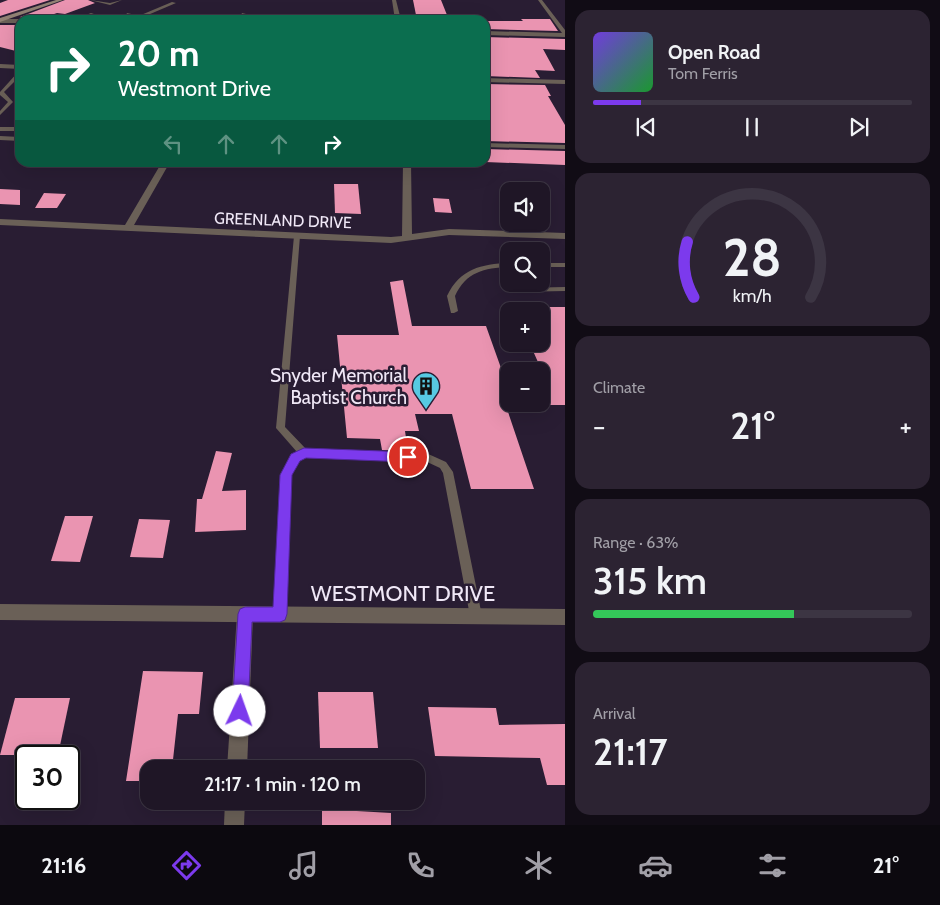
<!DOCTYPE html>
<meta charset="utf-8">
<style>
body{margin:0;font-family:Cabin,sans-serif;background:#2c2332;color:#f1f3f6;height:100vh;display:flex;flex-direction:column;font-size:19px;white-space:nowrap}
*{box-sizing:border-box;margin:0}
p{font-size:16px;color:#a19fa7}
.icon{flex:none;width:28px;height:28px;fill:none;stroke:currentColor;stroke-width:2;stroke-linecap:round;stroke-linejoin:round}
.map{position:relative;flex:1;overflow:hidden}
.sheet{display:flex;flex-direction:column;gap:10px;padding:10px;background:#110c15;width:375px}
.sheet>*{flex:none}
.top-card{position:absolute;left:15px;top:15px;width:475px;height:152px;border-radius:15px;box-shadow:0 5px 20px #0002,0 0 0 1px #3c3543;background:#0b6e4f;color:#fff;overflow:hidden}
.tools{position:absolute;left:500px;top:182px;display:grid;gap:10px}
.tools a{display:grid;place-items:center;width:50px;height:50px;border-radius:10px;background:#1f1626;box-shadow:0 5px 20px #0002,0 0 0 1px #3c3543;font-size:25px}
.speed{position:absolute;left:15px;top:745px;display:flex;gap:10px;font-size:25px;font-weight:700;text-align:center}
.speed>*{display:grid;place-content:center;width:65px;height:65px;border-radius:50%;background:#1f1626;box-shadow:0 5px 20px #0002,0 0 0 1px #3c3543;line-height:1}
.speed .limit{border:2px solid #111;border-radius:8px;background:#fff;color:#111}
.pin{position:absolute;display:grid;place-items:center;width:42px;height:42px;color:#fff;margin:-21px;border:2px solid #fff;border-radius:50%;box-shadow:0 1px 5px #0007}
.me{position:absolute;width:55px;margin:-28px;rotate:3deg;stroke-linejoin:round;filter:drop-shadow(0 0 4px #0008)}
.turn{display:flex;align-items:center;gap:18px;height:105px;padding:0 20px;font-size:22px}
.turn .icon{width:65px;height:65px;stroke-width:2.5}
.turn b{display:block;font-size:35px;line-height:42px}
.lanes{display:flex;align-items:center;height:48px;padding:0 20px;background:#0003;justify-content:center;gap:25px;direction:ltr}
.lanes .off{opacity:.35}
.big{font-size:38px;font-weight:600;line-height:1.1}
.sheet .tile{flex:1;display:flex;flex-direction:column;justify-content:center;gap:8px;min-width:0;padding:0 18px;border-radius:15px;background:#2c2332}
.sheet .dial{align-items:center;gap:0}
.dial svg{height:130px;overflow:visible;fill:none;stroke:#3c3543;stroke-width:7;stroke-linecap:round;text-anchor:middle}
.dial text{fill:#f1f3f6;stroke:none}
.song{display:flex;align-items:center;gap:15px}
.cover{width:60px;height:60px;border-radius:8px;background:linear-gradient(135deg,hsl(260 70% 55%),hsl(130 70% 35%))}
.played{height:5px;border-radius:2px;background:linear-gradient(90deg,#7c3aed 15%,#3c3543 15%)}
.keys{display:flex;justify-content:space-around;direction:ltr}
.heat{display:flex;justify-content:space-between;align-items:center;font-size:28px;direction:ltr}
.charge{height:8px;border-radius:4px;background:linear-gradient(90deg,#34c759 63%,#3c3543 0)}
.trip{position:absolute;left:140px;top:760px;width:285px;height:50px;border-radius:15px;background:#1f1626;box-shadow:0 5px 20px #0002,0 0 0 1px #3c3543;font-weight:600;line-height:50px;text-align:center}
.tabs{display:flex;height:80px;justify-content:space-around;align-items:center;background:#0c090f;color:#a19fa7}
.tabs .icon{width:35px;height:35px}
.tabs .current{color:#7c3aed}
.tabs b{font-size:22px;color:#f1f3f6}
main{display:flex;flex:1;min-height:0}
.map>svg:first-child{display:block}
</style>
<main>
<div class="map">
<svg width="565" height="825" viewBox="0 0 565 825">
<rect width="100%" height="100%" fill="#291d33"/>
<g fill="#ea94b1">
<polygon points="8,0 50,0 0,16 0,3"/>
<polygon points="65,0 88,0 95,3 65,14 57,13 37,20 24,20 20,17"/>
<polygon points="413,0 441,0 449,20 417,20"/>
<polygon points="521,19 550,19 558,31 485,29 485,21 523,21"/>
<polygon points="0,25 20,25 20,52 0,47"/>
<polygon points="485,37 565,39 565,50 543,49 555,71 535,70 540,78 485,76"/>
<polygon points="485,84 545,85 551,96 548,96 565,125 565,143 485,141"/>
<polygon points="485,149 565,151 565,165 485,162"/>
<polygon points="334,184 358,184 361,214 335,213"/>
<polygon points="0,189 20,190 20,205 0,204"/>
<polygon points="44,193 66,194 57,208 35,208"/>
<polygon points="433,198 449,199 452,213 435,212"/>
<polygon points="403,280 412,326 486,326 506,382 509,382 509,406 506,406 534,489 471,489 452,414 415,414 419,431 405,431 408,451 382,450 380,439 347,438 337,335 399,335 390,282"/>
<polygon points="541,307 565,307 565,405 541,405 541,369 530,344 541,344"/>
<polygon points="216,451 232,453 222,491 246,490 246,530 195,532 197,499 202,499"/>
<polygon points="65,516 93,516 80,562 51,561"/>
<polygon points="139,519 170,520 163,558 130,557"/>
<polygon points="143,671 203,672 199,714 178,714 172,769 149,769 149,781 126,781"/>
<polygon points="318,692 373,692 378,748 320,748"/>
<polygon points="15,698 70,698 58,755 0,755"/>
<polygon points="428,707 496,708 499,725 565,724 565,785 547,785 540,758 435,756"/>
<polygon points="322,809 391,813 391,825 322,825"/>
</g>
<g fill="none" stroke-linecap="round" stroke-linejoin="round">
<g fill="#6a6057" fill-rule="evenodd">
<polygon points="90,0 110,3 122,0 110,5"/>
<polygon points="91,13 94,14 78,20 73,20"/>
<polygon points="127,13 140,16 141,17 139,18 126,15"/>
<polygon points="18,72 20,72 20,76 4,92 13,102 0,115 0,111 8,102 0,95 0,92"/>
<polygon points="0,136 20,137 20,141 0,140"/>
<polygon points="297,234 300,236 285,427 306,449 426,453 446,462 453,472 482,616 480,620 476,622 472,620 470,616 443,473 440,468 425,461 305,457 298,461 291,475 286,614 284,618 280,620 276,618 274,614 281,475 292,455 297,452 276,428 294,236"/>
<path d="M 509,263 L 509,267 C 484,268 466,272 455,296 L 458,311 L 454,313 L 451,313 L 447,296 C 460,269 481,264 509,263 Z"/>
<rect x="541" y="263" width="24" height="4"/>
<polygon points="510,284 516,284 518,288 565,287 565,291 515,292 511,290"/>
</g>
<g fill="#6a6057" fill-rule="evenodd">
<polygon points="392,0 396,0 401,20 395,20"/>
<polygon points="538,0 542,0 565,30 565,37 485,35 485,31 562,33"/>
<polygon points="172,2 176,3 136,20 129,20"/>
<polygon points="242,13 246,14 245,20 239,20"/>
<polygon points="0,19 20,19 22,20 20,20 20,23 0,23"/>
<polygon points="0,64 20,65 20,69 0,68"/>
<polygon points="485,78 565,80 565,84 485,82"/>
<rect x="0" y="127" width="20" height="4"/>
<polygon points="485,143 565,145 565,149 485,147"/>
<polygon points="162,162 170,162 134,225 391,237 402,236 403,162 411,162 412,234 449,229 565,233 565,239 449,235 391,243 0,225 0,219 125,225"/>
<polygon points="245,606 251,608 253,614 247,769 227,769 237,614 239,608"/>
<polygon points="225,801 245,801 244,825 224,825"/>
</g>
<polygon fill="#6a6057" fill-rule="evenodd" points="0,604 565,609 565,625 0,620"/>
<polygon fill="#928274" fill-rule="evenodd" points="56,0 63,0 0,22 0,18"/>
</g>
<polygon fill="#7c3aed" stroke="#51269a" points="304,448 408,452 413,453 415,457 413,460 408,462 306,458 300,461 292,475 287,614 285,620 280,622 252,622 248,711 246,717 240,719 234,717 232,711 238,614 240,609 245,607 273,607 280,475 291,454"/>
<defs>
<g id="building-pin" transform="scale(1.4375)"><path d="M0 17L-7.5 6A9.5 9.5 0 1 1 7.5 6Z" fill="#57c9e2" stroke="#291d33"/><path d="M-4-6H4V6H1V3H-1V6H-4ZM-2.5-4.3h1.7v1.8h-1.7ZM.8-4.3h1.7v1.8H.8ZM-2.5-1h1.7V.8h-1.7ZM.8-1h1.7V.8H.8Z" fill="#111"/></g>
</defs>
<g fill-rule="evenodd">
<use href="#building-pin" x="426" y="386"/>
</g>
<g text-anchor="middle" stroke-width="5" stroke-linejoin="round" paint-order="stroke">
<g font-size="16" fill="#f0e8f7" stroke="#291d33">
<text transform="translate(283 220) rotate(2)" y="6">GREENLAND DRIVE</text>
</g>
<g font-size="19" fill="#f0e8f7" stroke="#291d33" text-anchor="end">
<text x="407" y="382">Snyder Memorial<tspan x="407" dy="22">Baptist Church</tspan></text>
</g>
<g font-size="22" fill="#f0e8f7" stroke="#291d33">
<text x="403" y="601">WESTMONT DRIVE</text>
</g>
</g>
</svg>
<div class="tools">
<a><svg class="icon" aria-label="sound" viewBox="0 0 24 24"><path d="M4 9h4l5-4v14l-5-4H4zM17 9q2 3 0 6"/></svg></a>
<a><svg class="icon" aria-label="search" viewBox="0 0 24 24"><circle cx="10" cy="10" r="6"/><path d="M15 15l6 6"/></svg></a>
<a>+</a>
<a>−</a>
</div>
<div class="speed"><div class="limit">30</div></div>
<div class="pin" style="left:408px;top:457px;background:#d93025"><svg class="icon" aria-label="arrive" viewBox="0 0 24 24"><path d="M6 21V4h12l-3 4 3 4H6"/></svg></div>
<svg class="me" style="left:240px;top:711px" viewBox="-20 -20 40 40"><circle r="19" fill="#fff"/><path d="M0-13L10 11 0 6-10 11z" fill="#7c3aed"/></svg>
<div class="trip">21:17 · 1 min · 120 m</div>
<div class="top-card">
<div class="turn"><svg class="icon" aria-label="right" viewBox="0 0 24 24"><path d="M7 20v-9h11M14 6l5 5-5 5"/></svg><div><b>20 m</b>Westmont Drive</div></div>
<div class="lanes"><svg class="icon off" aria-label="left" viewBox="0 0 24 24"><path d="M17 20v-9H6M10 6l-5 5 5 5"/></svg><svg class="icon off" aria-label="ahead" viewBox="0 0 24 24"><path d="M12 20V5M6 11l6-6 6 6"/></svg><svg class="icon off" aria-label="ahead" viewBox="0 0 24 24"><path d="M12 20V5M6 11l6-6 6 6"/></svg><svg class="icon" aria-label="right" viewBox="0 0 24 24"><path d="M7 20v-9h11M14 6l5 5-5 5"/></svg></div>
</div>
</div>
<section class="sheet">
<div class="tile">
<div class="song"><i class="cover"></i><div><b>Open Road</b><p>Tom Ferris</p></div></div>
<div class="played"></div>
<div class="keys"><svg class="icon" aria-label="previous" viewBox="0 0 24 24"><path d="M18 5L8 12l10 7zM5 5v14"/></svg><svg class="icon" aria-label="pause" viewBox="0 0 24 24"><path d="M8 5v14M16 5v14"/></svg><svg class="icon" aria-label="next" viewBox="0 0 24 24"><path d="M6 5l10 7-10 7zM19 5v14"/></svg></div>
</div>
<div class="tile dial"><svg viewBox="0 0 100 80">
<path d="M14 69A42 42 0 1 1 86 69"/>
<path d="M14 69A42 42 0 0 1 10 35" stroke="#7c3aed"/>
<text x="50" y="56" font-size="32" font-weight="700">28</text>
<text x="50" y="72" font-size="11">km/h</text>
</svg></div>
<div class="tile"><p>Climate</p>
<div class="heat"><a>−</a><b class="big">21°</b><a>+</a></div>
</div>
<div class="tile"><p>Range · 63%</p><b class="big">315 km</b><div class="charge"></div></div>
<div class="tile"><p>Arrival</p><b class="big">21:17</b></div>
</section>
</main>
<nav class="tabs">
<b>21:16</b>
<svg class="icon current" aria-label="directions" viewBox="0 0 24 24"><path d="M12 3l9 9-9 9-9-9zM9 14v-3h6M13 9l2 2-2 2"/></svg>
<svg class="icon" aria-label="music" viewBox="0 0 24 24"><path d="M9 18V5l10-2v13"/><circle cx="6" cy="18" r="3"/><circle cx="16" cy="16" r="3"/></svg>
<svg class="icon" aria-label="phone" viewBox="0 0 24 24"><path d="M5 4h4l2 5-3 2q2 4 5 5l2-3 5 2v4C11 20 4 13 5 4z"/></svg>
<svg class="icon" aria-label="climate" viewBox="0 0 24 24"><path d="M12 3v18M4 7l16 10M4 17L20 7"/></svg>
<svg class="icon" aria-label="car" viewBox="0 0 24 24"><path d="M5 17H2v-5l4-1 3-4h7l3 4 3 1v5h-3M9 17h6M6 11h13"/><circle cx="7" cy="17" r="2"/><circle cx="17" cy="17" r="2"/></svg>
<svg class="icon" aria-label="filters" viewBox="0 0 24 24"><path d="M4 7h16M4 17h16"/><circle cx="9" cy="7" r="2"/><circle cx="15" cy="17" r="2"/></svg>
<b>21°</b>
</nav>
